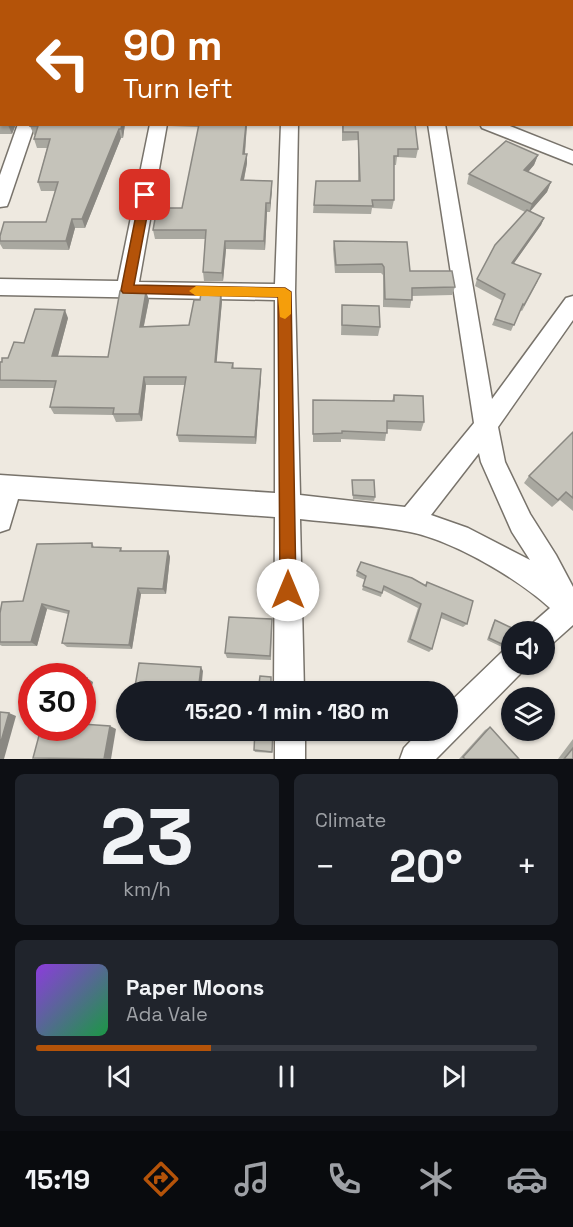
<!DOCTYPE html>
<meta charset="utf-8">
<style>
body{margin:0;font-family:"Space Grotesk",sans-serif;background:#20242c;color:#f1f3f6;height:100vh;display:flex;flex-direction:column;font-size:22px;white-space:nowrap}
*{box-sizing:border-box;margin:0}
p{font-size:20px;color:#9ea1a6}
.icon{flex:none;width:33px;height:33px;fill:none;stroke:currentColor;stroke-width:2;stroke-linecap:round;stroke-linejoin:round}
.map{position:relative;height:759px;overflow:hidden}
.sheet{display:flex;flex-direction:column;gap:15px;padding:15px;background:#0d0f14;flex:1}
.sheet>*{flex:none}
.top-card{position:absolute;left:0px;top:0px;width:573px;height:126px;box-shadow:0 2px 4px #0004;background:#b45309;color:#fff;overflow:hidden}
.tools{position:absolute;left:501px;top:621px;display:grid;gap:12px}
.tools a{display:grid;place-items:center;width:54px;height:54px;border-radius:50%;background:#171b24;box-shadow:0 2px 4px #0004;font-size:30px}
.speed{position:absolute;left:18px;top:663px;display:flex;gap:12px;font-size:30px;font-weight:700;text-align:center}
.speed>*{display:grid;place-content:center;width:78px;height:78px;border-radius:50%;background:#171b24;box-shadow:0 2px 4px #0004;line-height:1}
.speed .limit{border:9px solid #d22;background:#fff;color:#111}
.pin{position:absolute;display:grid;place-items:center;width:51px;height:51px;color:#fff;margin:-26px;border-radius:12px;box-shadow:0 3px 9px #0006}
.me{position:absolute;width:66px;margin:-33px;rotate:0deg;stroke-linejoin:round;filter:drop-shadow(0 0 4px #0008)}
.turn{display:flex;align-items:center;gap:21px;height:126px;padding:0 24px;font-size:27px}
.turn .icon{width:78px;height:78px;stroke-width:2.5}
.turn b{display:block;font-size:42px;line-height:51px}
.big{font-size:45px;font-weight:700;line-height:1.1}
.sheet .card{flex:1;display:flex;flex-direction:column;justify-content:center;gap:9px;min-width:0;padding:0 21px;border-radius:9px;background:#20242c}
.sheet .dial{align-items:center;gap:0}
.dial b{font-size:78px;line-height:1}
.song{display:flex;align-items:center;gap:18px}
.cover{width:72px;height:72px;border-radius:9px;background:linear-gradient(135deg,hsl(270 70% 55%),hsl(140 70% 35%))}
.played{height:6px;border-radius:3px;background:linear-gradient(90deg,#b45309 35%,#363941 35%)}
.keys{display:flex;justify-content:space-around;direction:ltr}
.heat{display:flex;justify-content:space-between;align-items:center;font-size:33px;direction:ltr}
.sheet .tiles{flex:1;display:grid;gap:15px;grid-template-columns:1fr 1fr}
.card:last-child{grid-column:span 2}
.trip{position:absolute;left:116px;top:681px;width:342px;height:60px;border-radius:30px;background:#171b24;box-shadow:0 2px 4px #0004;font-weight:700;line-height:60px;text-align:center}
.tab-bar{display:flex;height:96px;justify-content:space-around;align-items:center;background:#090b0e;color:#9ea1a6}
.tab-bar .icon{width:42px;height:42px}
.tab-bar .current{color:#b45309}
.tab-bar b{font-size:27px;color:#f1f3f6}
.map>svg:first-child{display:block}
</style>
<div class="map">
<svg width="573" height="759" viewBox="0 0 573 759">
<rect width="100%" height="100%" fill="#eee9e0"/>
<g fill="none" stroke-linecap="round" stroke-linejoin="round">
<g stroke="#78736b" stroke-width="3">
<g id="street">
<polygon points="312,0 327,0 311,2"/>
<polygon points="18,124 35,124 9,201 7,206 0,207 0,175"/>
<path d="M 150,124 L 167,124 L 139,282 L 275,284 L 281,124 L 298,124 L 295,292 L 300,495 L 405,507 L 474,423 L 428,124 L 445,124 L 492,399 L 566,298 L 573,296 L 573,320 L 498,427 L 505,462 L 530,514 L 556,555 L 573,587 L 573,625 L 554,642 L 544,646 L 544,632 L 530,632 L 534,622 L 550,608 C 517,578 454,541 410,532 C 374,525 336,523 300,519 L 304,692 L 274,692 L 275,517 L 18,499 L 9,529 L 0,532 L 0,475 L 275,493 L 275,300 L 0,295 L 0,279 L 118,281 ZM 479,453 L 481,462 L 512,532 L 530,560 L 468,528 L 431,515 Z"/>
<polygon points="480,124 505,124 573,151 573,164 482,128"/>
<polygon points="512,648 512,664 525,664 522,672 436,759 400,759 404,748 421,730 447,730 447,705 502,652"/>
<rect x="275" y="730" width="30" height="29"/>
</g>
</g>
<use href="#street" fill="#fff" fill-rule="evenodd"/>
</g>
<g fill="#a9a8a0">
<polygon points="0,0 4,2 2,2 2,124 16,124 12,134 0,134 0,55 1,55 1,52 0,53"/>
<polygon points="125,124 123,138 121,138 85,228 75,228 69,250 3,249 0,244 0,236 46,222 55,191 41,191 38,182 47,148 37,148 34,139 35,135 34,135 30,126"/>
<polygon points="171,124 247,124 245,154 247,154 247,163 244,180 272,181 270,212 267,212 265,250 226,249 223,281 204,281 203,272 205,239 155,239 153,230 182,208 199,127 171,126"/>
<polygon points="342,124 415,124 418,149 416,158 397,157 396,165 394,165 394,200 392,209 372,208 371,214 313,213 316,181 358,181 358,140 342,141"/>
<polygon points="538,155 534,165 528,172 551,182 547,192 530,211 544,218 541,225 514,263 538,281 522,311 520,310 511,331 492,325 503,301 475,286 477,279 525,212 467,184 469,174"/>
<polygon points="334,241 410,271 455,287 452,295 412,296 410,308 383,307 383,275 381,273 335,273 333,249"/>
<polygon points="146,292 149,300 144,326 189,325 222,301 216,362 233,363 234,368 261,369 261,377 256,444 179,442 177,435 185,385 146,385 142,421 116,422 113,415 54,414 50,407 54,388 0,388 0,362 8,358 24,343 68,318 58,356 108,357"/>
<polygon points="342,305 380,327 378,336 341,335"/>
<polygon points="394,395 424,422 421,431 387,429 385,441 341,439 341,442 313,442 313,400 392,401"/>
<polygon points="573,432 573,511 560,500 552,507 524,483 529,476"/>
<polygon points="352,480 375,497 374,501 353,499 352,484"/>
<polygon points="92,543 94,547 121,548 122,551 168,551 170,557 166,594 141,594 132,649 67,647 62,643 68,614 47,609 37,646 2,646 0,645 0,613 23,601"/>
<polygon points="357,571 425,585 427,582 467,624 463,627 441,618 432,649 429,652 407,642 418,608 383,590 381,597 362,590 365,580 356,576"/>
<polygon points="495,620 506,646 504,648 487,640 493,623"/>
<polygon points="272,624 271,660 227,658 225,653"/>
<polygon points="490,727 519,759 459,759 485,730"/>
<polygon points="255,730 274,730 272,753 255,752 254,750"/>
<polygon points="573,739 573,759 558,759"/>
</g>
<g fill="#8a8882">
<polygon points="137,0 154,0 151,2 135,2"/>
<polygon points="573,31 573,40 572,42 572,32"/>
<polygon points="9,124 16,124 12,134 8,125"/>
<polygon points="122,124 125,124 123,138 121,129"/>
<polygon points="246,124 247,124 244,163 243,154"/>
<polygon points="119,129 121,138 85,228 82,219"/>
<polygon points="247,154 247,163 242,189 241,180"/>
<polygon points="538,155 534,165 521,180 524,170"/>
<polygon points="272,181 272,190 270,212 270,203"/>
<polygon points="551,182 547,192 528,214 532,204"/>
<polygon points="266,203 267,212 265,250 264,241"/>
<polygon points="544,218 541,225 510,269 512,263"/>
<polygon points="72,219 75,228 69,250 66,241"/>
<polygon points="225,241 226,249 223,281 222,273"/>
<polygon points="146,292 149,300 142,334 140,327"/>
<polygon points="221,293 222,301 216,370 215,362"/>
<polygon points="65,310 68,318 56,363 52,356"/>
<polygon points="261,369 261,377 256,444 255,437"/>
<polygon points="144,377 146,385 142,421 139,414"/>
<polygon points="168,551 170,557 166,594 163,589"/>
<polygon points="138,588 141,594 132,649 129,645"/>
<polygon points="42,604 47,609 37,646 31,642"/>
<polygon points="201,667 203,671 201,692 198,692"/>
<polygon points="87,678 93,682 84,727 82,726 82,700"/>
<polygon points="9,713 16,716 4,759 0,759 0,745"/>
<polygon points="110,726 116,729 111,759 104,759"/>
</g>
<g fill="#c5c3ba" stroke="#8a8882" stroke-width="1.5">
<polygon points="0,0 4,2 2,2 2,124 8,125 0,125 0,55 1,55 1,45 0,44"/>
<polygon points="74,0 137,0 135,2 71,2"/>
<polygon points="492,0 520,0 525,2 490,2"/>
<polygon points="544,0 573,0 573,31 572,32 572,2 543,2"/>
<polygon points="31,124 122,124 121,129 119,129 82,219 72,219 66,241 0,241 0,236 4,222 46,222 58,182 38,182 50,139 34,139 38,126 30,126"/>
<polygon points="199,124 246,124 243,154 247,154 241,180 272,181 270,203 266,203 264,241 225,241 222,273 203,272 206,230 153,230 157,208 182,208"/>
<polygon points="343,124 415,124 418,149 398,149 398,156 394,156 394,200 372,200 373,206 314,205 316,181 360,181 358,132 343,132"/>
<polygon points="506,141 538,155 524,170 551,182 532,204 469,174"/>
<polygon points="527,210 544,218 512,263 541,274 524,305 523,304 514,325 495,319 505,294 477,279 495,245"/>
<polygon points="334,241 407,242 410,271 452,271 455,287 412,288 412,300 385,299 384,267 382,264 336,265"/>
<polygon points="120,291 146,292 140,327 189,325 194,300 200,300 201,293 221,293 215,362 233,363 232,368 261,369 255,437 177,435 186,377 144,377 139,414 113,414 114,408 50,407 56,381 0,380 0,362 2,362 2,358 8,358 14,342 24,343 35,309 65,310 52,356 108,357"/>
<polygon points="342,305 379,306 380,327 342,325"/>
<polygon points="394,395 423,396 424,422 387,421 387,433 342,431 342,433 313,434 313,400 394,401"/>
<polygon points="573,432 573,498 566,492 558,500 529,476"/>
<polygon points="352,480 374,480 375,497 353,495"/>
<polygon points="92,543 92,547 121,548 120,551 168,551 163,589 138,588 129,645 62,643 69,611 42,604 31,642 0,642 0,613 2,602 23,601 37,544"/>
<polygon points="361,562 412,578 426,586 427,582 473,601 467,624 442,613 432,649 410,639 421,604 384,586 382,593 363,586 366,576 357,571"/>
<polygon points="229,617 272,619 270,656 225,653"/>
<polygon points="495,620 512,628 506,646 489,638"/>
<polygon points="139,663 201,667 198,692 134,692"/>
<polygon points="260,676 271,677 271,688 276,692 258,692"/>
<polygon points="82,678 87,678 82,700"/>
<polygon points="0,712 9,713 0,745"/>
<polygon points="82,724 110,726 104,759 33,758 41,728 82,728"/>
<polygon points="490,727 519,759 465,759 463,757"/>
<polygon points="255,730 273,730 272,752 254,750"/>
<polygon points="573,748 573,759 564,759"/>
</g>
<polygon fill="#b45309" stroke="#753606" stroke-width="1.5" points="145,191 151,195 134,285 285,288 291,292 296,590 294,596 288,598 283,596 280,590 278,297 123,293 121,290 140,195"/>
<polygon fill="#f59e0b" points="196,286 285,288 291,292 291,314 285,319 280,317 278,297 196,296 189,291"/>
</svg>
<div class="tools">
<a><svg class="icon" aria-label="sound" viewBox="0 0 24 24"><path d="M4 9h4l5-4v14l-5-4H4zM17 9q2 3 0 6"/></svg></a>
<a><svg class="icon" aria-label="layers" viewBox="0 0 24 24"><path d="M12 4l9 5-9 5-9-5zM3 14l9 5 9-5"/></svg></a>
</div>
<div class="speed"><div class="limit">30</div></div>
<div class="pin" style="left:145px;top:195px;background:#d93025"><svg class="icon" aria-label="arrive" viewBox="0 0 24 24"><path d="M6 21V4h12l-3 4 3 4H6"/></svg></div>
<svg class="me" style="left:288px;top:590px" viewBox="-20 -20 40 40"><circle r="19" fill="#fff"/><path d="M0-13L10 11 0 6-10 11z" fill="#b45309"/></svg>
<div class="trip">15:20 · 1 min · 180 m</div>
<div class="top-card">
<div class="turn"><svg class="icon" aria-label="left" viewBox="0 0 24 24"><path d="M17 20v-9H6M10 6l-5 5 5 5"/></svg><div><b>90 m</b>Turn left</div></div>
</div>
</div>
<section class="sheet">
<div class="tiles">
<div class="card dial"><b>23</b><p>km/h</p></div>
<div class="card"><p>Climate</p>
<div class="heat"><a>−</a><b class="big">20°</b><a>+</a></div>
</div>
<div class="card">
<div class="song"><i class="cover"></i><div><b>Paper Moons</b><p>Ada Vale</p></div></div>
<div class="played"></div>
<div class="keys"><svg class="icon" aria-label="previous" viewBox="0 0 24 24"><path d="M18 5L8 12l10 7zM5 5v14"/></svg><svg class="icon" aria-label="pause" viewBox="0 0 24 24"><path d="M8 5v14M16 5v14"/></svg><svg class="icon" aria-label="next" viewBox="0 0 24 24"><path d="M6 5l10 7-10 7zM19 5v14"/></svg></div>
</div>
</div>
</section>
<nav class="tab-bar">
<b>15:19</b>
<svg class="icon current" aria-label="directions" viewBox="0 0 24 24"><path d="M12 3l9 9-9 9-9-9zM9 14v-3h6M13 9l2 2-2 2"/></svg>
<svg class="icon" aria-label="music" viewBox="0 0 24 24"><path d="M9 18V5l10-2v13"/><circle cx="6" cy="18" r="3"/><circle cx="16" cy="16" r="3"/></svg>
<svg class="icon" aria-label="phone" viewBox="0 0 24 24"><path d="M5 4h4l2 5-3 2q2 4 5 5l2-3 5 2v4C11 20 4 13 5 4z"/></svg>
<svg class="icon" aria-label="climate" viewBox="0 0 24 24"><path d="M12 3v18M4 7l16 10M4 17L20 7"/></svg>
<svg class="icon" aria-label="car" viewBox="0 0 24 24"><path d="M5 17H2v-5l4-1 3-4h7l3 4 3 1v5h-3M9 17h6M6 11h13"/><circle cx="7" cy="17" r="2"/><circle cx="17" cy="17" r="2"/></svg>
</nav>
